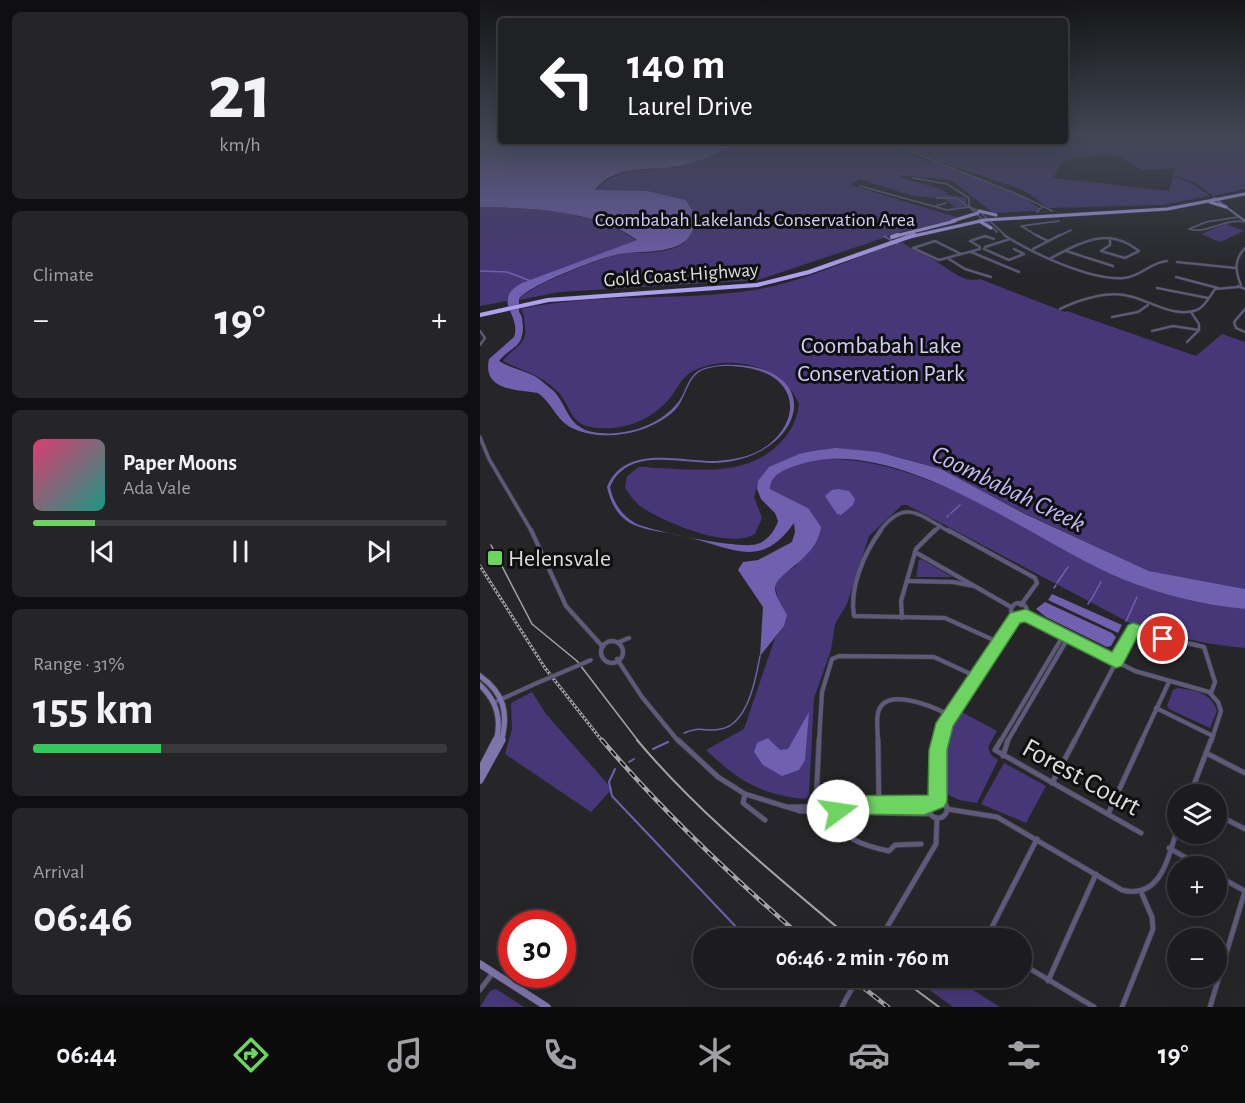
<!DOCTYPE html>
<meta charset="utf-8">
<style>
body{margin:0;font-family:"Alegreya Sans",sans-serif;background:#252528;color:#f1f3f6;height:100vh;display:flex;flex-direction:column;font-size:22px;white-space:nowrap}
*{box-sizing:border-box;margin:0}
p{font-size:20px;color:#a0a1a4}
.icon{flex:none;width:33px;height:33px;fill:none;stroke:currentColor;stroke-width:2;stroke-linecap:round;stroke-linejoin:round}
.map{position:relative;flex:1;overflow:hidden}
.side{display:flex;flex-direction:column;gap:12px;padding:12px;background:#0f0f11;width:480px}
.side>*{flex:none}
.hud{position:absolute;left:18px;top:18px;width:570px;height:126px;border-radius:6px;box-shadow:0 6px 24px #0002,0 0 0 2px #3a3a3d;background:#202124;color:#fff;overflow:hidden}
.controls{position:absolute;left:687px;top:784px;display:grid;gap:12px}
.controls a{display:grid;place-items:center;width:60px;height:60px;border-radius:50%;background:#1c1c1f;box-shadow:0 6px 24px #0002,0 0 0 2px #3a3a3d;font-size:30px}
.speed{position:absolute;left:18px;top:910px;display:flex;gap:12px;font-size:30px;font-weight:700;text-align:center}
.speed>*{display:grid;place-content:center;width:78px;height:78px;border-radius:50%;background:#1c1c1f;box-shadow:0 6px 24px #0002,0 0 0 2px #3a3a3d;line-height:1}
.speed .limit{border:9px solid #d22;background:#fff;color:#111}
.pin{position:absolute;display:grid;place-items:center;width:51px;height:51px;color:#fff;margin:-26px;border:3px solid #fff;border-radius:50%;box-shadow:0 2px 6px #0007}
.me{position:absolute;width:66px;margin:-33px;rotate:76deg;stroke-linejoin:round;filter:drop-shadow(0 0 4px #0008)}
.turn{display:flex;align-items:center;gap:21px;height:126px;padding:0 30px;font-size:27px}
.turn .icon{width:78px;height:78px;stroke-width:2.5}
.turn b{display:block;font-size:42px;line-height:51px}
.big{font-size:45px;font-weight:600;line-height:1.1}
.side .widget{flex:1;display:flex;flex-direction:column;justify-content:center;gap:9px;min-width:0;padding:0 21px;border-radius:9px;background:#252528}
.side .dial{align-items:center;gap:0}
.dial b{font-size:78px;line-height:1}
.song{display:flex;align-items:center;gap:18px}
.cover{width:72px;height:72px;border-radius:9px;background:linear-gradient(135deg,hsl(340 70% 55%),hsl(170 70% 35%))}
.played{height:6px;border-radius:3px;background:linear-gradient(90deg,#6dd361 15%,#3a3a3d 15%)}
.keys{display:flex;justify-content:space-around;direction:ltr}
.heat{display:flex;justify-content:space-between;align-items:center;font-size:33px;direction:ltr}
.charge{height:9px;border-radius:4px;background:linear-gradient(90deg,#34c759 31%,#3a3a3d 0)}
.trip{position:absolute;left:213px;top:928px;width:339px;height:60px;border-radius:30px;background:#1c1c1f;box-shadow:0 6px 24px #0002,0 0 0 2px #3a3a3d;font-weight:600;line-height:60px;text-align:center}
.tabs{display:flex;height:96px;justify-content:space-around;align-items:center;background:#0b0b0c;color:#a0a1a4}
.tabs .icon{width:42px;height:42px}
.tabs .current{color:#6dd361}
.tabs b{font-size:27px;color:#f1f3f6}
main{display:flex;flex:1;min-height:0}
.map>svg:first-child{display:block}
</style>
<main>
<section class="side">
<div class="widget dial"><b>21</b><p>km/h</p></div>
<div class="widget"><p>Climate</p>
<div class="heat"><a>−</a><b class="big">19°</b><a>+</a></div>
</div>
<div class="widget">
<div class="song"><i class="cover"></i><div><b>Paper Moons</b><p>Ada Vale</p></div></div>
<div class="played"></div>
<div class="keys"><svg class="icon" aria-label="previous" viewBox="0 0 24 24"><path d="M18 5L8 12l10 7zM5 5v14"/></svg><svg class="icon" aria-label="pause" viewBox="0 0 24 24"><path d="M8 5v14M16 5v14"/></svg><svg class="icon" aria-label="next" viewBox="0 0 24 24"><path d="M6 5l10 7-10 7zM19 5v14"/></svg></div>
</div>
<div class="widget"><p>Range · 31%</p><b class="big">155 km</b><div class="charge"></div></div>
<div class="widget"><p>Arrival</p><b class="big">06:46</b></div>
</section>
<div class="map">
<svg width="765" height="1007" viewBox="0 0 765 1007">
<rect width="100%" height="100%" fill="#262629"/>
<g fill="#473778">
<polygon points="585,134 765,134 765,189 733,196 716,183 693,175 695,168 662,170 639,156 623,154 582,161 573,178 689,191 693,176 713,184 730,196 682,205 568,208 551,195 540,189 443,156 413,141 585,141"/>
<path d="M 258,141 L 406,141 L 440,158 L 533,191 L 561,209 L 557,211 L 513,213 L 471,180 L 418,175 C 435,185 460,184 468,195 L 486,198 L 487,206 L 476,209 L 465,199 L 433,196 L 379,179 L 370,185 L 480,218 L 421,232 L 278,280 L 80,292 L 39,300 C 48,286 121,258 139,254 C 159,251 184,256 202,244 C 218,234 217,212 206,200 L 169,191 L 115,191 C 138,164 167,173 198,166 C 219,162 239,146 258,141 Z"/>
<path d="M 0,207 C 52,208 114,210 157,241 L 42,283 L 27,297 L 27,301 L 0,306 Z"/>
<polygon points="746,224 764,231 740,242 721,234"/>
<path d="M 422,242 C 432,250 441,252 451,258 C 466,266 482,284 500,279 L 585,312 L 587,311 L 716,356 L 742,334 L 765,342 L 765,589 L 669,571 L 546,514 L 461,469 L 414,456 L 336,454 L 278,483 L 274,497 L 282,518 L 275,534 C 249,550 183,522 160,506 C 155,502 149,494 145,488 L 147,476 L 159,467 C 165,466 171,468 178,468 C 219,470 266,476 298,445 C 310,433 317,421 319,404 C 303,365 249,353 213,371 C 201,377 197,390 189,399 C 169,422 141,432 111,427 C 90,424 90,404 78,392 C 62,375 42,371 23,361 C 32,348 48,345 45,327 C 44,320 45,316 41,309 C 118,292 197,302 274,290 C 325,282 373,257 422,242 Z"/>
<path d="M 346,459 C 436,459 516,513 594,554 C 609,562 625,572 642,579 C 682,595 723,605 765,609 L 765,648 C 725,645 689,635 650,623 L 427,505 L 422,505 L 389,536 L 367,604 L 355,624 L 351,650 L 334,698 L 329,795 L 326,799 C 280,795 258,780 226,750 L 264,729 L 295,638 L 304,626 L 295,585 L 300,577 L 316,566 L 328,508 L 290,489 C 292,466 328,461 346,459 Z"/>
<polygon points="441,559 472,577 436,577 439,560"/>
<path d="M 698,688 C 715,691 731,692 737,711 L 730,728 L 689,709 L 687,706 L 693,690 Z"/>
<polygon points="52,692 66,714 132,789 111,812 25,754 32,729 31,703"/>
<polygon points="480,711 517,731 508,747 511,755 518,760 497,803 479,800 467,794 467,738"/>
<polygon points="524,763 566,786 546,823 501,804"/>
<polygon points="433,978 474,978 520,1007 473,1007"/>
<polygon points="16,989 44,1007 0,1007 10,991"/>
</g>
<g fill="#715fb0">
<path d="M 0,134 L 21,134 L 21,141 L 258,141 L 252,143 L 248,149 C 232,155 215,163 198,166 C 169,172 135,163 115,190 L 168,191 L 206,200 L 215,215 C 216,260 165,248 135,255 C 117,259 49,285 39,299 L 39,312 C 43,317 42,320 43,326 C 43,349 31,346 19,361 C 33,370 52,371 64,383 C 68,387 74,390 77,395 C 89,411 89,427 113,432 C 144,438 184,425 201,398 C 206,389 209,377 218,371 C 228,365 246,364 258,365 C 344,371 324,451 246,462 C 209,468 150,442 130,487 C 133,502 141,515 155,523 C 170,531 263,550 277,544 C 288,541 295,530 298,521 L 295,513 L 281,499 L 277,489 L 278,481 L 289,467 L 319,454 L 333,451 L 356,448 L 398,452 L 461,469 L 545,514 L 669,571 L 765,589 L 765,609 C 723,605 682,595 642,579 C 552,542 415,429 315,466 C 303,470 291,475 290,489 L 328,508 L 341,527 C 337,560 294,573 295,589 C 296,598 303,607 307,615 L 304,626 L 280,656 L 283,607 L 258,570 L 263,562 L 278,560 L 312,542 L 315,532 L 314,523 C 282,568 256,550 211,538 C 173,527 138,536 127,487 C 145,443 200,462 237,461 C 248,460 262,458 272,454 C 302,443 326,405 297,380 C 282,366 237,361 219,372 C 207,380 205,400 195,410 C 170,434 123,443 92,428 C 76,420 72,403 58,393 C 36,390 2,390 9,359 L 34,337 C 42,314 10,301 42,283 L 157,240 C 115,210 51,208 0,207 Z"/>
<polygon points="358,489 369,491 375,499 373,505 361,515 357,514 345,496 352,490"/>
<polygon points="572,594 642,625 638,633 568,600"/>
<polygon points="565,602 632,633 636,637 631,646 627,647 566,617 556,609"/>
<polygon points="329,712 325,760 319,770 302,776 283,765 274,752 277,743 288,738 300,750 308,749"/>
</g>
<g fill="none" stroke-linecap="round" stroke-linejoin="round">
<g stroke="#715fb0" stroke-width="1.5">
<polyline points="404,236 417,244"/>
<polyline points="0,271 27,272 51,281"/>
<polyline points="471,513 480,505"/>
<polyline points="467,517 469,515"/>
<polyline points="577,583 588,567"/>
<polyline points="574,588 576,585"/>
<polyline points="611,600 621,582"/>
<polyline points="608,604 610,601"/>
<polyline points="648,617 657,597"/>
<polyline points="646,621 648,618"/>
<path d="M 204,733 C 222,725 225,733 241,729 C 268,724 276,678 280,656"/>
</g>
<g stroke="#715fb0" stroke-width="2">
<polyline points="173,749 188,742"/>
<polyline points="149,762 154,759"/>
<polyline points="135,769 129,782 132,796 258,929"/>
</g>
<g stroke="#434346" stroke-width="2">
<g id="street-far4">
<path d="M 409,141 C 462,168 520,183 572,211"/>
<polyline points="433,178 467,184 489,198 489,207 517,232"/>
<polyline points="380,186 467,210 489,207"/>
<polyline points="457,198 477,198 487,206"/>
<polyline points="456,206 466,203"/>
<polyline points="490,207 500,212 527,237"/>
<polyline points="557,212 562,207"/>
<path d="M 758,217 L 726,222 L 709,229 C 728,234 745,218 765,222"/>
<polyline points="502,237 508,237"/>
<polyline points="559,237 541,226 579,221"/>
<polyline points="577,237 591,230"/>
</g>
</g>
<g stroke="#434346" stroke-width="3">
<g id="street-far3">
<path d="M 524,235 C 552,253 611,281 644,278 C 660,277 671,262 687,261"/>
<polyline points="556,235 568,241"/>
<polyline points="500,247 490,241 505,236 514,239"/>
<polyline points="505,247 530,239"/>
<polyline points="504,249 529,260 544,254 534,249"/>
<polyline points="553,249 580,235"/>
<polyline points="586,251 633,266"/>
<polyline points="491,252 539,272"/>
<polyline points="481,254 455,241 433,248 459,260 500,249"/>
<path d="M 571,258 C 602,242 628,226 659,251 L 645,258 L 621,251 L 630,245 L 630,238"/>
<polyline points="469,259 485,269 511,277"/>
<polyline points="697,262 756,268"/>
<polyline points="696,277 738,288"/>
<path d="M 761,285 C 755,271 754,259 765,248"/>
<polyline points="758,286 765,289"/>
<polyline points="677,288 728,298"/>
<path d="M 580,309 C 598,300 624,292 644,295 C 667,298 692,319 717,310 C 725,307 730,296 735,289 L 758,287"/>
<polyline points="765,309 754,322 756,328 765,332"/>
<polyline points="632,317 658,312 668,305"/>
<polyline points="0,331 5,338 0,345"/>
<polyline points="672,331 693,326 719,330"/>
<polyline points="707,342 719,330 719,324 711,312"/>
</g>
</g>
<g stroke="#434346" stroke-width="4.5">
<g id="street-far2">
<polyline points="0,437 9,459 52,532"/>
<path d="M 399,532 C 425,497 439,515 470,532"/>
<polyline points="454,532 460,526"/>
</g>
</g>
<g stroke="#434346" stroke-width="5">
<g id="street-far1">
<polyline points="51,530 86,606 123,647"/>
<path d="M 401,530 C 384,553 369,588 374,616 L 465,618 L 518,642"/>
<polyline points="468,530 555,578 557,583 541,605"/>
<polyline points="435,552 531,607"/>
<polyline points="427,581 473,582 494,586"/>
<circle cx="539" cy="611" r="8"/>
<polyline points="546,616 655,671 729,692 738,702 741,711 731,742"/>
<polyline points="422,618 421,601 436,549 455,530"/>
<circle cx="132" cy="652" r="11"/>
<polyline points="139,642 149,638"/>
<polyline points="137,659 162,697 199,742"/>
<polyline points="15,702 57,683"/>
<polyline points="676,708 733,736"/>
<polyline points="339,742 342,692 352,659 359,656 454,657 495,676"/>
<path d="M 398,742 C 398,733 396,722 398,713 C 404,685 454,707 469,715"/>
<polyline points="460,742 465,723 536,617"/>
<polyline points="520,742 583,636"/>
<polyline points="527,742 588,638"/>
<polyline points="594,742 653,630 724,647 735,682 731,693"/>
<polyline points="661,742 689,682"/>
</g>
</g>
<g stroke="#434346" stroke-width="6">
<g id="street">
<polyline points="198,740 238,777 265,794 263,803 285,820"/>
<polyline points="398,740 399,806"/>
<polyline points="521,740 515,750 661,833"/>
<polyline points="726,753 765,773"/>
<polyline points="523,756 528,740"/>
<polyline points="572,783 595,740"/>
<polyline points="265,794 320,811 450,814"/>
<polyline points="710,795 731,740"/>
<circle cx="458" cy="809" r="9"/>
<polyline points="457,801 461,740"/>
<polyline points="336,805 339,740"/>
<path d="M 359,805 C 359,811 357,818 359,824 C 364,841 394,848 409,851 L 415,845 L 441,844"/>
<polyline points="309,807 450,805"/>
<path d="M 467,809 L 517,817 L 642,890 C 682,900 688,856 698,827"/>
<polyline points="628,814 662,740"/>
<polyline points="736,814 765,829"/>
<polyline points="689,848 722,867"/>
<polyline points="400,939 456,844 457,818"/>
<polyline points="511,939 512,927 557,839"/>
<polyline points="542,964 614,1007"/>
<polyline points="568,981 616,874"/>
<polyline points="0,990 12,974"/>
<polyline points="362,1007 367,997"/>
<polyline points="642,1007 673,929 672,917 662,894"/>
<polyline points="730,1007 765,891 736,875"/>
</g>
</g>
<g stroke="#434346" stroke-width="3">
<polyline id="secondary-far2" points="734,198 765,221"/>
</g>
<g stroke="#434346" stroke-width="7">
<g id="secondary-far1">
<path d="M 0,676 C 24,693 29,713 21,742"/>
<path d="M 0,685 C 17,701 22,719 16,742"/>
</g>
</g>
<g stroke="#434346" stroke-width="8">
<g id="secondary">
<polyline points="0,771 16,740"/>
<polyline points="0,780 22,740"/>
<polyline points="0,964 67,1007"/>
</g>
</g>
<g stroke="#434346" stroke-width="4">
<g id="highway-far1">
<polyline points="730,202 746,207"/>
<polyline points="499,211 516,215"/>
<polyline points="472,221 498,213"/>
<polyline points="499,221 511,228"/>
<polyline points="412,237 475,221"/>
<polyline points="429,237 505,220 687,209 765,194"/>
</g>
</g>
<g stroke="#434346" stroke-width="4.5">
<g id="highway">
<polyline points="412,237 418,235"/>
<polyline points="0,315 68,300 277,285 329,272 434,235"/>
</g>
</g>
<use href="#street-far4" stroke="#5f597c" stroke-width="1.5"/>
<use href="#street-far3" stroke="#5f597c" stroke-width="2"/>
<use href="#street-far2" stroke="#5f597c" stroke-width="3"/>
<use href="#street-far1" stroke="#5f597c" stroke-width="4"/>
<use href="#street" stroke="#5f597c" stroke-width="4.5"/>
<use href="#secondary-far2" stroke="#7f75ad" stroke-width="2"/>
<use href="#secondary-far1" stroke="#7f75ad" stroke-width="5"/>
<use href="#secondary" stroke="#7f75ad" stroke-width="7"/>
<use href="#highway-far1" stroke="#ae9ef4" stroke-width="3"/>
<use href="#highway" stroke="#ae9ef4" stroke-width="4"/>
<polyline stroke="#a4a4a7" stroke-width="1.5" points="11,545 52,624 97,661 159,742"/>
<g stroke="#a4a4a7" stroke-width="2">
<path d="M 157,740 C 220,815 297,876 371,939"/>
<polyline points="420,978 459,1007"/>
</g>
<g stroke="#a4a4a7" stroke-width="3">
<polyline id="rail-far1" points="0,566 65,668 123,742"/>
</g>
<g stroke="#a4a4a7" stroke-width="4.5">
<g id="rail">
<path d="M 122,740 C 183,812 252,877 324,939"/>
<polyline points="371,978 408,1007"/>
</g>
</g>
<use href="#rail-far1" stroke="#0f0f10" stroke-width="1.5" stroke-dasharray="2" stroke-linecap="butt"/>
<use href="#rail" stroke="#0f0f10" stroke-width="2" stroke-dasharray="7" stroke-linecap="butt"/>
<g stroke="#434346" stroke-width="5" stroke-linecap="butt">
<polyline id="street-bridge-far1" points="57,683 111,660"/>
</g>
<g stroke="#434346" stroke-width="6" stroke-linecap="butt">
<polyline id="street-bridge" points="367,997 378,978"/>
</g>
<use href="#street-bridge-far1" stroke="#5f597c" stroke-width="4"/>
<use href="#street-bridge" stroke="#5f597c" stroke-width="4.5"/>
</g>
<linearGradient id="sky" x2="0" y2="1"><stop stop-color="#151517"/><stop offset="0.49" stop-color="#414754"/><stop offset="1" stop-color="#414754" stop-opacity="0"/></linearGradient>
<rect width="765" height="275" fill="url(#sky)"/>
<polygon fill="#6dd361" stroke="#47893f" stroke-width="1.5" points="546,609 632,652 648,625 653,623 688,634 691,639 683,645 657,637 642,666 636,668 545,622 540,623 473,726 467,750 467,801 464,807 444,815 367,814 358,821 352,818 349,811 352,799 359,796 448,795 449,750 456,723 530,613"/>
<rect fill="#6dd361" stroke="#0f0f10" stroke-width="2" x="7" y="550" width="16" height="16" rx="3"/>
<g text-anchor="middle" stroke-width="6" stroke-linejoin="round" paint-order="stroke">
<g font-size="20" fill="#d4cefb" stroke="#0f0f10">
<text x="275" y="226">Coombabah Lakelands Conservation Area</text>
</g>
<g font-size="20" fill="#dedee0" stroke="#0f0f10">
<text transform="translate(201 274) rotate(-4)" y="7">Gold Coast Highway</text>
</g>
<g font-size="24" fill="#d4cefb" stroke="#0f0f10">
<text x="401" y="353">Coombabah Lake<tspan x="401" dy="28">Conservation Park</tspan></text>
</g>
<g font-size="24" fill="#dedee0" stroke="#0f0f10" text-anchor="start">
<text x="28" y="566">Helensvale</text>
</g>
<g font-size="26" font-style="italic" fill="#c3b8fa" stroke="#0f0f10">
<text transform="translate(529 488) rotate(26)" y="9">Coombabah Creek</text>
</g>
<g font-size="28" fill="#dedee0" stroke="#0f0f10">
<text transform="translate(602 776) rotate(29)" y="10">Forest Court</text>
</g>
</g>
</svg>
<div class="controls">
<a><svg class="icon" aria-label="layers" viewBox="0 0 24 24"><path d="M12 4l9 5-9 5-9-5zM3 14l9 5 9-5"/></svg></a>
<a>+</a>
<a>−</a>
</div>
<div class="speed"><div class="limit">30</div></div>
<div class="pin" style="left:683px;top:639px;background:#d93025"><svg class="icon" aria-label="arrive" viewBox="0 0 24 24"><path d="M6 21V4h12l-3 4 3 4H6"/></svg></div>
<svg class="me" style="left:358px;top:811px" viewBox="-20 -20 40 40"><circle r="19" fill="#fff"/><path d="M0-13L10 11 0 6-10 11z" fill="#6dd361"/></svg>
<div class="trip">06:46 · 2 min · 760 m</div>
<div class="hud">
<div class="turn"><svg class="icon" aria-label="left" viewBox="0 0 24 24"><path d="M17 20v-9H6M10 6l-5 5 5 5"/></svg><div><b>140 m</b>Laurel Drive</div></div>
</div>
</div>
</main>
<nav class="tabs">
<b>06:44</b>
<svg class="icon current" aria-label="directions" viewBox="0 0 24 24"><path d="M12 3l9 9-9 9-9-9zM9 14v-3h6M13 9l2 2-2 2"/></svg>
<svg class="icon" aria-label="music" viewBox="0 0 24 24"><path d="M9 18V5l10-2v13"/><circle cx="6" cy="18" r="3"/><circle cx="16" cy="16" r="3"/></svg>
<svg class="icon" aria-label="phone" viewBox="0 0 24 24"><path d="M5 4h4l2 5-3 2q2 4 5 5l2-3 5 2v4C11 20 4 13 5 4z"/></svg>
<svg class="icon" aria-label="climate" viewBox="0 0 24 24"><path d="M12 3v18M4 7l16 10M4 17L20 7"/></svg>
<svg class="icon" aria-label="car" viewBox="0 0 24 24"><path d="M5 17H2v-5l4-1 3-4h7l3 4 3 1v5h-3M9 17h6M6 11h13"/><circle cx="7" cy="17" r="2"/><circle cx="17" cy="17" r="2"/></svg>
<svg class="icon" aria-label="filters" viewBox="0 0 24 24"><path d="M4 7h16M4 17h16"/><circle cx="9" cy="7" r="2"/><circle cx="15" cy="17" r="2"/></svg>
<b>19°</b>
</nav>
